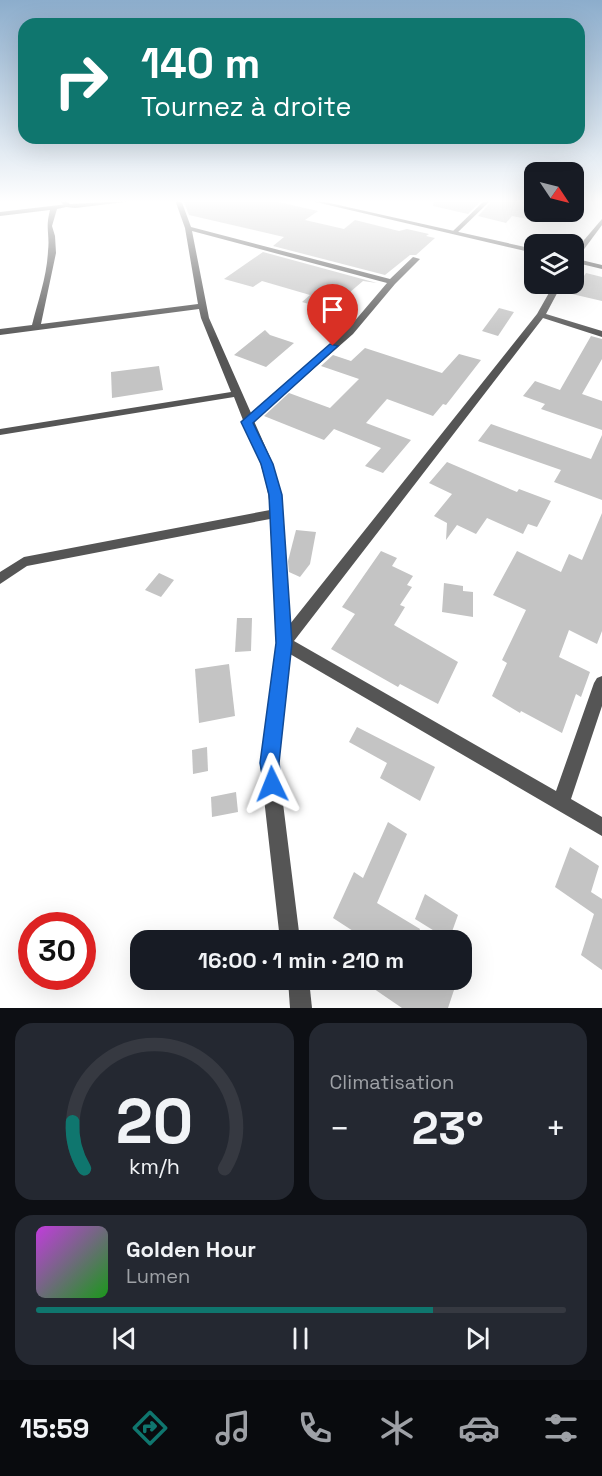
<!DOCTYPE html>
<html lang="fr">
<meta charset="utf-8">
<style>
body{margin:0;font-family:"Space Grotesk",sans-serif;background:#242831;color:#f1f3f6;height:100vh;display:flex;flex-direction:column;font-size:22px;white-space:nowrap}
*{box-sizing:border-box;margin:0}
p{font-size:20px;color:#9ea1a6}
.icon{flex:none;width:33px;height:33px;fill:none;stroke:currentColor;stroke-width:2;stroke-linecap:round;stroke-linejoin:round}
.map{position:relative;height:1008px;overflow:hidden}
.details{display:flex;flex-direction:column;gap:15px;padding:15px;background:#0d0f14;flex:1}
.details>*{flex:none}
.hud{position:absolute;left:18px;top:18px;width:567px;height:126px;border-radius:18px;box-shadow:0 6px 24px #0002;background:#0f766e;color:#fff;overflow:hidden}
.needle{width:39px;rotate:125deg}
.controls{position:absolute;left:524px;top:162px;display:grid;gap:12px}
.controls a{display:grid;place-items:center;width:60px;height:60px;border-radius:12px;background:#171b24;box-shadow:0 6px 24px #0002;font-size:30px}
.speed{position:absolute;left:18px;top:912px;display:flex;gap:12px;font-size:30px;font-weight:700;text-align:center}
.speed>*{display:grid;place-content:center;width:78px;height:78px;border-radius:50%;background:#171b24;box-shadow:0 6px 24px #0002;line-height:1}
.speed .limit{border:9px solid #d22;background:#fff;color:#111}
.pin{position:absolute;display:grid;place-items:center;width:51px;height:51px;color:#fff;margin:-62px -26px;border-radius:50% 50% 50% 0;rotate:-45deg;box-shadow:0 0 6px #0007}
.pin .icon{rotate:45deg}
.me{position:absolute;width:66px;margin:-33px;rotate:358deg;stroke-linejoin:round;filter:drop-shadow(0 0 4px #0008)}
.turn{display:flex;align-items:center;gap:21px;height:126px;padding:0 24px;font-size:27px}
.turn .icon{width:78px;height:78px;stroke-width:2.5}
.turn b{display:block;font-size:42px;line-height:51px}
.big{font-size:45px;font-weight:600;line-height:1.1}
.details .card{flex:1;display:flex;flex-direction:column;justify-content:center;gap:9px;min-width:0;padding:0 21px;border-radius:18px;background:#242831}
.details .dial{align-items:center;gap:0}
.dial svg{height:156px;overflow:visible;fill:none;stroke:#363941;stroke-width:7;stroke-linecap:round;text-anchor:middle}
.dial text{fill:#f1f3f6;stroke:none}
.song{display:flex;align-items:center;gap:18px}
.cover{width:72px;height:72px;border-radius:9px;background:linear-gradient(135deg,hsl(290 70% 55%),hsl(120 70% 35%))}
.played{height:6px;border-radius:3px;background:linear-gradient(90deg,#0f766e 75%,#363941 75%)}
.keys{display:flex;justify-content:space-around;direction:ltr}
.heat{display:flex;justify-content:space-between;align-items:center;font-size:33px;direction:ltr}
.details .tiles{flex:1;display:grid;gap:15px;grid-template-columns:1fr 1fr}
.card:last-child{grid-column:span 2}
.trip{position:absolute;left:130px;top:930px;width:342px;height:60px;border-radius:18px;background:#171b24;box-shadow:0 6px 24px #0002;font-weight:600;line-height:60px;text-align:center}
.menu{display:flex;height:96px;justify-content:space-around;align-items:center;background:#090b0e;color:#9ea1a6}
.menu .icon{width:42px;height:42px}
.menu .active{color:#0f766e}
.menu b{font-size:27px;color:#f1f3f6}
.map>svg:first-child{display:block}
</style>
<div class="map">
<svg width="602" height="1008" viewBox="0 0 602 1008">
<rect width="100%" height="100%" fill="#fff"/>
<g fill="#c4c4c4">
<polygon points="197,200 270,200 318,211 305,220 344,229 355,220 399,231 407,229 429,234 426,236 435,238 416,255 410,255 385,275 273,246 284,237 189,215 184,202"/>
<polygon points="434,200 482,200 468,214 433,206"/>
<polygon points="493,200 534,200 534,220 512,216 506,223 478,216"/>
<polygon points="263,252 377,283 363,281 329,310 302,302 310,295 262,281 253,287 224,279"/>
<polygon points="586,273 602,277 602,301 572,294"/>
<polygon points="338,303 356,309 343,320 325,314"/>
<polygon points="499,308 514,312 498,336 482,331"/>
<polygon points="265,330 270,335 294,343 266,367 234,355"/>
<polygon points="591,336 602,339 602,359 582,394 602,401 602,430 541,409 545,404 523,396 535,381 560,390"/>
<polygon points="365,348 442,373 459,354 481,360 446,405 443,404 433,416 387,399 366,423 411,440 383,473 365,466 381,448 334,429 324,440 264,416 289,393 330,408 359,379 321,366 333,355 351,361"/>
<polygon points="159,366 163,390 112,398 111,372"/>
<polygon points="491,424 591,459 602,435 602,500 554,482 561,470 478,441"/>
<polygon points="447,462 517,492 519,489 551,501 537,527 528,524 523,534 487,518 476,534 457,525 446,540 447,523 434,516 452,494 429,483"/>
<polygon points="602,513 602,631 597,644 569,630 559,657 590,672 581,697 576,694 562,733 521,711 520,713 492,696 507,663 502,660 526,610 493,595 517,551 561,572 569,554 582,560"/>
<polygon points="296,530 316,532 310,564 300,577 289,572 288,561"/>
<polygon points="381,551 397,558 392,566 413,576 407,585 412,587 400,605 405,607 394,625 458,662 438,704 400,684 398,687 331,649 355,614 342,607"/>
<polygon points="159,573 174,580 161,597 145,590"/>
<polygon points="444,583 463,586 463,591 473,592 473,617 442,612"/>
<polygon points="237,618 252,618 251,651 235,652"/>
<polygon points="229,664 235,716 199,723 195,669"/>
<polygon points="357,727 435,767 420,801 380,778 387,763 349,742"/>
<polygon points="207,747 208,771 193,774 192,750"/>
<polygon points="236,792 238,812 212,817 211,797"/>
<polygon points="388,822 407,834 377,903 420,929 416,940 367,940 333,918 354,872 363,878"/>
<polygon points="570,847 599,866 591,892 602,899 602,970 581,955 594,914 555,887"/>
<polygon points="425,894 458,915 449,940 415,919"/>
<polygon points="361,980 438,980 454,990 448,1008 402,1008"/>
</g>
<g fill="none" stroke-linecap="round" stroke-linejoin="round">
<g fill="#555" fill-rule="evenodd">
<path d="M 175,200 L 181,200 L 191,227 L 390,279 L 413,257 L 420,259 L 395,284 L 353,334 L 254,421 L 273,464 L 281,495 L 290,624 L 537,314 L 554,284 L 562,284 L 546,314 L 602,331 L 602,337 L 543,318 L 294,641 L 556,791 L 594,683 L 597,678 L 602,676 L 602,706 L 571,799 L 602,817 L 602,836 L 290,654 L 278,763 L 300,940 L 280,940 L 260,763 L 277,643 L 270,519 L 27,566 L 0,584 L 0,572 L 24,557 L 270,510 C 268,479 257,453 245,425 L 242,422 L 243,420 L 234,397 L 0,435 L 0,429 L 231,392 L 201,318 L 199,309 L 0,335 L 0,329 L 32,325 C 38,301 47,276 48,251 C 50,234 45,229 50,210 L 0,216 L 0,212 L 68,204 L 71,206 L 57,209 L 52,226 L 55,236 L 56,253 L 41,324 L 198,304 L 185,228 ZM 192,231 L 387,283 L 347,330 L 251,413 L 209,318 Z"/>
<polygon points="485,200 491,200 456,234 452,234 452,232"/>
<polygon points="602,219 602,225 576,260 573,260 573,253"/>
<polygon points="288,980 309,980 312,1008 290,1008"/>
</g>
<g fill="#555" fill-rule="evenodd">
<polygon points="59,200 65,200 70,204 142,200 75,208 66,207"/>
<polygon points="307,200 316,200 534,249 534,253"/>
<polygon points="573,258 602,265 602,269 573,262"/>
</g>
</g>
<linearGradient id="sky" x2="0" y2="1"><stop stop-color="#8cadcc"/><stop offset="0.59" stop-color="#fff"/><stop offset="1" stop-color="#fff" stop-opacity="0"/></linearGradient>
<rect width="602" height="341" fill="url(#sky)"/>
<polygon fill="#1a73e8" stroke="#114b97" stroke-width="1.5" points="330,344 338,346 253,423 273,464 282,495 292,643 279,763 282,784 279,791 272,794 265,791 260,763 276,643 269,495 261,464 241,422"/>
</svg>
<div class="controls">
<a><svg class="needle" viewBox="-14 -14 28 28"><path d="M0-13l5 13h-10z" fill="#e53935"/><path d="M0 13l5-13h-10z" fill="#9ea1a6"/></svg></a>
<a><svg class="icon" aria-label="layers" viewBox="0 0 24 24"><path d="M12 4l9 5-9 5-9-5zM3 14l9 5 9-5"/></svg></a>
</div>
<div class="speed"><div class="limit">30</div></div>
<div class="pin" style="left:333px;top:346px;background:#d93025"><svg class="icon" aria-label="arrive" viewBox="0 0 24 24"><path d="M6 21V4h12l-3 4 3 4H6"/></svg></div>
<svg class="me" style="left:272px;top:784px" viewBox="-20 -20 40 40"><path d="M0-17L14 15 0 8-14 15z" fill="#1a73e8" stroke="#fff" stroke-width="4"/></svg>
<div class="trip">16:00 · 1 min · 210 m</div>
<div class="hud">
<div class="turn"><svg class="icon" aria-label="right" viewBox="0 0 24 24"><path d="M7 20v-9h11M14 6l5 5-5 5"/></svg><div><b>140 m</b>Tournez à droite</div></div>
</div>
</div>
<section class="details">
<div class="tiles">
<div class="card dial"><svg viewBox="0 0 100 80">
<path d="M14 69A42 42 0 1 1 86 69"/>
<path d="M14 69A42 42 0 0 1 8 45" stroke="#0f766e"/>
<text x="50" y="56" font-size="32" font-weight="700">20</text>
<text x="50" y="72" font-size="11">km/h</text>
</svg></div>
<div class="card"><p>Climatisation</p>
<div class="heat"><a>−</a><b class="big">23°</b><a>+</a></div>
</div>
<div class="card">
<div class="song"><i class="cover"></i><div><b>Golden Hour</b><p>Lumen</p></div></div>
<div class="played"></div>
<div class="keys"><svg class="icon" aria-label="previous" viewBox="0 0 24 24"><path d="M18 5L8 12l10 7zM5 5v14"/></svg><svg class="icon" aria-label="pause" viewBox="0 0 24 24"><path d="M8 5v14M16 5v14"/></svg><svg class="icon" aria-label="next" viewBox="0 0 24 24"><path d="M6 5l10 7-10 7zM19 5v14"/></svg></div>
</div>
</div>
</section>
<nav class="menu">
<b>15:59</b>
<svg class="icon active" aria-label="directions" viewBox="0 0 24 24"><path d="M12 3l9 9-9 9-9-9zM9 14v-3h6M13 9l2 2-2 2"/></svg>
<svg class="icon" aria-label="music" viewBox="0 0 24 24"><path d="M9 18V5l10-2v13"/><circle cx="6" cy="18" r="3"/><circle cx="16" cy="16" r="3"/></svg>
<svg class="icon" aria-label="phone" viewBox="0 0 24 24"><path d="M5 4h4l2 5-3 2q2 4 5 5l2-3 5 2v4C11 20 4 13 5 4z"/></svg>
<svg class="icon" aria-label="climate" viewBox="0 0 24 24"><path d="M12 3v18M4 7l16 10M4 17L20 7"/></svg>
<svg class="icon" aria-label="car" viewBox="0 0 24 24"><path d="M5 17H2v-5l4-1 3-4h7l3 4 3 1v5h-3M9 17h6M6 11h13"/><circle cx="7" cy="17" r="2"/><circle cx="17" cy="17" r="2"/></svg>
<svg class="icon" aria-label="filters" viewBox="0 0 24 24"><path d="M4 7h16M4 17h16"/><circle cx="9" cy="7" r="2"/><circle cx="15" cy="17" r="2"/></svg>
</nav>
